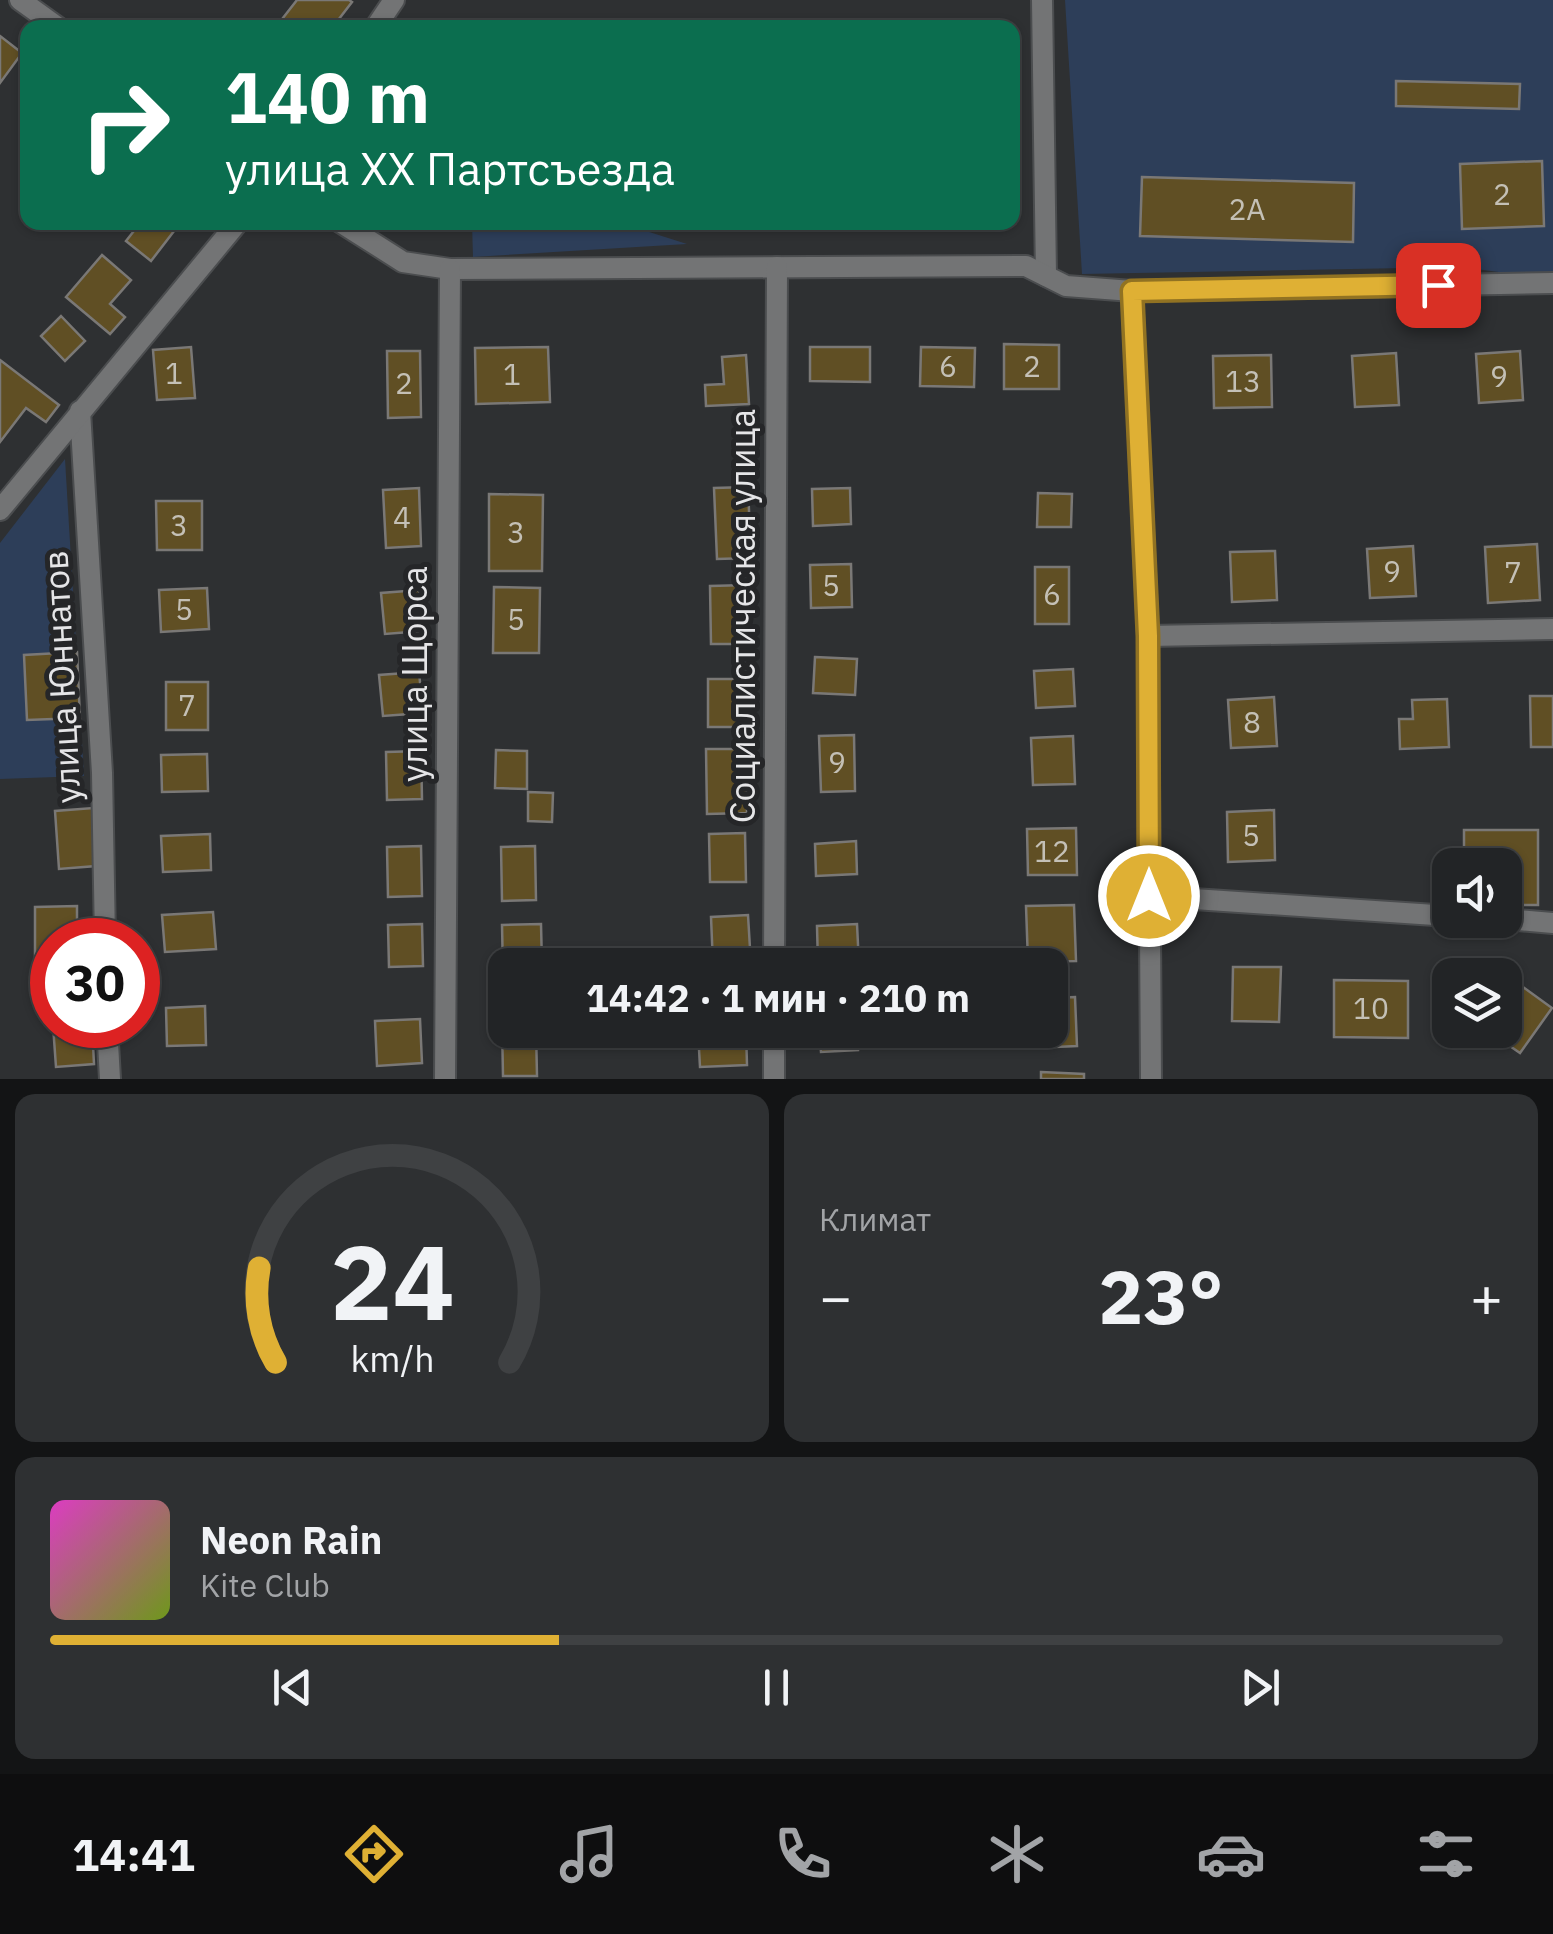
<!DOCTYPE html>
<html lang="ru">
<meta charset="utf-8">
<style>
body{margin:0;font-family:"IBM Plex Sans",sans-serif;background:#2e3032;color:#f1f3f6;height:100vh;display:flex;flex-direction:column;font-size:38px;white-space:nowrap}
*{box-sizing:border-box;margin:0}
p{font-size:32px;color:#a2a4a7}
.icon{flex:none;width:55px;height:55px;fill:none;stroke:currentColor;stroke-width:2;stroke-linecap:round;stroke-linejoin:round}
.map{position:relative;height:1079px;overflow:hidden}
.panel{display:flex;flex-direction:column;gap:15px;padding:15px;background:#131415;flex:1}
.panel>*{flex:none}
.guide{position:absolute;left:20px;top:20px;width:1000px;height:210px;border-radius:20px;box-shadow:0 2px 8px #0004,0 0 0 2px #3f4143;background:#0b6e4f;color:#fff;overflow:hidden}
.controls{position:absolute;left:1432px;top:848px;display:grid;gap:20px}
.controls a{display:grid;place-items:center;width:90px;height:90px;border-radius:20px;background:#222426;box-shadow:0 2px 8px #0004,0 0 0 2px #3f4143;font-size:50px}
.speed{position:absolute;left:30px;top:918px;display:flex;gap:20px;font-size:50px;font-weight:700;text-align:center}
.speed>*{display:grid;place-content:center;width:130px;height:130px;border-radius:50%;background:#222426;box-shadow:0 2px 8px #0004,0 0 0 2px #3f4143;line-height:1}
.speed .limit{border:15px solid #d22;background:#fff;color:#111}
.pin{position:absolute;display:grid;place-items:center;width:85px;height:85px;color:#fff;margin:-42px;border-radius:20px;box-shadow:0 5px 15px #0006}
.me{position:absolute;width:110px;margin:-55px;rotate:0deg;stroke-linejoin:round;filter:drop-shadow(0 0 8px #0008)}
.turn{display:flex;align-items:center;gap:35px;height:210px;padding:0 40px;font-size:45px}
.turn .icon{width:130px;height:130px;stroke-width:2.5}
.turn b{display:block;font-size:70px;line-height:85px}
.big{font-size:75px;font-weight:700;line-height:1.1}
.panel .widget{flex:1;display:flex;flex-direction:column;justify-content:center;gap:15px;min-width:0;padding:0 35px;border-radius:20px;background:#2e3032}
.panel .dial{align-items:center;gap:0}
.dial svg{height:260px;overflow:visible;fill:none;stroke:#3f4143;stroke-width:7;stroke-linecap:round;text-anchor:middle}
.dial text{fill:#f1f3f6;stroke:none}
.song{display:flex;align-items:center;gap:30px}
.cover{width:120px;height:120px;border-radius:15px;background:linear-gradient(135deg,hsl(310 70% 55%),hsl(80 70% 35%))}
.played{height:10px;border-radius:5px;background:linear-gradient(90deg,#dfb034 35%,#3f4143 35%)}
.keys{display:flex;justify-content:space-around;direction:ltr}
.heat{display:flex;justify-content:space-between;align-items:center;font-size:55px;direction:ltr}
.panel .tiles{flex:1;display:grid;gap:15px;grid-template-columns:1fr 1fr}
.widget:last-child{grid-column:span 2}
.trip{position:absolute;left:488px;top:948px;width:580px;height:100px;border-radius:20px;background:#222426;box-shadow:0 2px 8px #0004,0 0 0 2px #3f4143;font-weight:700;line-height:100px;text-align:center}
.tab-bar{display:flex;height:160px;justify-content:space-around;align-items:center;background:#0e0e0f;color:#a2a4a7}
.tab-bar .icon{width:70px;height:70px}
.tab-bar .on{color:#dfb034}
.tab-bar b{font-size:45px;color:#f1f3f6}
.map>svg:first-child{display:block}
</style>
<div class="map">
<svg width="1553" height="1079" viewBox="0 0 1553 1079">
<rect width="100%" height="100%" fill="#2e3032"/>
<g fill="#2d3e59">
<polygon points="1065,0 1553,0 1553,276 1529,276 1460,267 1082,274"/>
<polygon points="472,223 621,223 687,244 473,257"/>
<polygon points="65,459 84,776 0,779 0,543"/>
</g>
<g fill="#604f24" stroke="#7a7876" stroke-width="2.5">
<polygon points="297,0 349,0 352,2 332,28 285,28 279,23"/>
<polygon points="0,36 22,53 0,83"/>
<polygon points="1396,81 1520,84 1519,109 1396,106"/>
<polygon points="1542,161 1544,226 1462,229 1460,164"/>
<polygon points="1142,177 1354,183 1353,242 1140,236"/>
<polygon points="141,222 181,222 151,261 126,241"/>
<polygon points="102,255 131,280 110,304 125,317 110,334 66,297"/>
<polygon points="61,316 85,341 65,361 41,336"/>
<polygon points="1004,344 1059,345 1059,389 1004,389"/>
<polygon points="191,347 195,398 157,400 153,350"/>
<polygon points="548,347 550,402 476,404 475,348"/>
<polygon points="810,347 870,347 870,382 810,381"/>
<polygon points="921,347 975,348 974,387 920,386"/>
<polygon points="387,351 420,351 421,417 388,418"/>
<polygon points="1520,351 1523,400 1479,403 1476,354"/>
<polygon points="1396,353 1399,405 1355,407 1352,356"/>
<polygon points="746,355 749,404 706,406 705,385 724,384 722,357"/>
<polygon points="1271,355 1272,407 1214,408 1213,356"/>
<polygon points="0,360 59,405 46,422 26,408 0,442"/>
<polygon points="748,487 751,558 717,559 714,488"/>
<polygon points="419,488 421,546 386,548 383,490"/>
<polygon points="850,488 851,524 813,526 812,489"/>
<polygon points="1038,493 1072,494 1071,527 1037,527"/>
<polygon points="489,494 543,495 542,571 489,571"/>
<polygon points="156,501 202,501 202,550 157,550"/>
<polygon points="1537,544 1540,600 1488,603 1485,547"/>
<polygon points="1413,546 1416,596 1370,598 1367,549"/>
<polygon points="1275,551 1277,600 1232,602 1230,552"/>
<polygon points="851,564 852,607 811,608 810,565"/>
<rect x="1035" y="567" width="34" height="57"/>
<polygon points="747,585 747,644 711,644 710,586"/>
<polygon points="494,587 540,588 539,653 493,653"/>
<polygon points="207,588 209,629 161,632 159,590"/>
<polygon points="419,590 422,631 385,634 381,593"/>
<polygon points="77,652 80,718 27,720 24,655"/>
<polygon points="815,657 857,659 855,695 813,693"/>
<polygon points="1073,669 1075,706 1036,708 1034,671"/>
<polygon points="419,672 423,713 383,716 379,675"/>
<rect x="708" y="679" width="38" height="48"/>
<rect x="166" y="682" width="42" height="48"/>
<polygon points="1530,696 1553,696 1553,747 1531,747"/>
<polygon points="1274,697 1277,746 1231,748 1228,700"/>
<polygon points="1447,699 1449,747 1400,749 1399,719 1413,719 1412,700"/>
<polygon points="854,735 855,791 821,792 819,736"/>
<polygon points="1073,736 1075,784 1033,785 1031,738"/>
<polygon points="706,749 746,749 747,813 707,814"/>
<polygon points="496,750 527,751 527,789 495,788"/>
<polygon points="421,751 422,799 387,800 386,752"/>
<polygon points="207,754 208,791 162,792 161,755"/>
<polygon points="528,792 553,793 552,822 528,821"/>
<polygon points="93,808 96,866 59,869 55,811"/>
<polygon points="1274,810 1275,860 1228,862 1227,812"/>
<polygon points="1076,828 1077,875 1028,875 1027,829"/>
<polygon points="1464,830 1538,830 1538,905 1505,905 1505,865 1464,865"/>
<polygon points="745,833 746,882 710,882 709,834"/>
<polygon points="210,834 211,870 163,872 161,836"/>
<polygon points="856,841 857,874 816,876 815,844"/>
<polygon points="421,846 422,896 388,897 387,847"/>
<polygon points="535,846 536,900 502,901 501,847"/>
<polygon points="1074,905 1076,961 1028,962 1026,906"/>
<polygon points="77,906 77,940 52,940 52,983 35,983 35,907"/>
<polygon points="213,912 216,949 165,952 162,915"/>
<polygon points="748,915 751,965 713,965 711,917"/>
<polygon points="422,924 423,966 389,967 388,925"/>
<polygon points="541,924 542,965 505,965 503,972 502,925"/>
<polygon points="857,924 859,965 818,965 817,926"/>
<polygon points="1233,967 1281,967 1279,1022 1232,1021"/>
<polygon points="1334,980 1408,981 1408,1038 1334,1037"/>
<polygon points="1523,987 1552,1008 1520,1053 1491,1033 1493,1030 1505,1030 1505,1013"/>
<polygon points="1075,997 1077,1046 1032,1048 1032,1030 1050,1030 1050,998"/>
<polygon points="205,1006 206,1045 167,1046 166,1008"/>
<polygon points="420,1019 422,1063 377,1066 375,1021"/>
<polygon points="502,1024 505,1024 505,1030 536,1030 537,1076 503,1076"/>
<polygon points="53,1025 92,1025 94,1064 56,1067"/>
<polygon points="746,1030 747,1065 700,1067 698,1031"/>
<polygon points="819,1030 857,1030 858,1050 821,1052"/>
<polygon points="1041,1072 1084,1074 1084,1079 1041,1079"/>
</g>
<g fill="none" stroke-linecap="round" stroke-linejoin="round">
<g stroke="#4b4d4f" stroke-width="24">
<g id="street">
<polyline points="20,0 59,28"/>
<polyline points="1042,0 1046,276"/>
<polyline points="375,28 394,0"/>
<polyline points="340,222 403,262 450,269 1026,266 1066,286 1132,291 1553,283"/>
<polyline points="1132,291 1148,636 1151,1079"/>
<polyline points="80,411 102,773 105,940"/>
<polyline points="0,510 238,222"/>
<polyline points="1148,636 1553,629"/>
<polyline points="1149,896 1450,916"/>
<polyline points="1505,919 1553,923"/>
<polyline points="774,965 777,267"/>
<polyline points="107,1025 110,1079"/>
<polyline points="445,1079 450,269"/>
<polyline points="774,1079 774,1030"/>
</g>
</g>
<use href="#street" stroke="#737475" stroke-width="20"/>
</g>
<g fill="none" stroke-linecap="round" stroke-linejoin="round">
<g stroke="#917222" stroke-width="25">
<polyline id="route" points="1149,896 1148,636 1132,291 1438,285"/>
</g>
<use href="#route" stroke="#dfb034" stroke-width="18"/>
</g>
<g text-anchor="middle" stroke-width="10" stroke-linejoin="round" paint-order="stroke">
<g font-size="30" fill="#c4c0b6">
<text x="1502" y="205">2</text>
<text x="1247" y="220">2А</text>
<text x="948" y="377">6</text>
<text x="1032" y="377">2</text>
<text x="174" y="384">1</text>
<text x="512" y="385">1</text>
<text x="1499" y="387">9</text>
<text x="1243" y="392">13</text>
<text x="404" y="394">2</text>
<text x="402" y="528">4</text>
<text x="179" y="536">3</text>
<text x="516" y="543">3</text>
<text x="1392" y="582">9</text>
<text x="1513" y="583">7</text>
<text x="831" y="596">5</text>
<text x="1052" y="605">6</text>
<text x="184" y="620">5</text>
<text x="516" y="630">5</text>
<text x="187" y="716">7</text>
<text x="1252" y="733">8</text>
<text x="837" y="773">9</text>
<text x="1251" y="846">5</text>
<text x="1052" y="862">12</text>
<text x="1371" y="1019">10</text>
</g>
<g font-size="35" fill="#e5e5e7" stroke="#252628">
<text transform="translate(743 616) rotate(-90)" y="12">Социалистическая улица</text>
<text transform="translate(415 674) rotate(-90)" y="12">улица Щорса</text>
<text transform="translate(62 677) rotate(-93)" y="12">улица Юннатов</text>
</g>
</g>
</svg>
<div class="controls">
<a><svg class="icon" aria-label="sound" viewBox="0 0 24 24"><path d="M4 9h4l5-4v14l-5-4H4zM17 9q2 3 0 6"/></svg></a>
<a><svg class="icon" aria-label="layers" viewBox="0 0 24 24"><path d="M12 4l9 5-9 5-9-5zM3 14l9 5 9-5"/></svg></a>
</div>
<div class="speed"><div class="limit">30</div></div>
<div class="pin" style="left:1438px;top:285px;background:#d93025"><svg class="icon" aria-label="arrive" viewBox="0 0 24 24"><path d="M6 21V4h12l-3 4 3 4H6"/></svg></div>
<svg class="me" style="left:1149px;top:896px" viewBox="-20 -20 40 40"><circle r="17" fill="#dfb034" stroke="#fff" stroke-width="3"/><path d="M0-11L8 9 0 5-8 9z" fill="#fff"/></svg>
<div class="trip">14:42 · 1 мин · 210 m</div>
<div class="guide">
<div class="turn"><svg class="icon" aria-label="right" viewBox="0 0 24 24"><path d="M7 20v-9h11M14 6l5 5-5 5"/></svg><div><b>140 m</b>улица XX Партсъезда</div></div>
</div>
</div>
<section class="panel">
<div class="tiles">
<div class="widget dial"><svg viewBox="0 0 100 80">
<path d="M14 69A42 42 0 1 1 86 69"/>
<path d="M14 69A42 42 0 0 1 9 40" stroke="#dfb034"/>
<text x="50" y="56" font-size="32" font-weight="700">24</text>
<text x="50" y="72" font-size="11">km/h</text>
</svg></div>
<div class="widget"><p>Климат</p>
<div class="heat"><a>−</a><b class="big">23°</b><a>+</a></div>
</div>
<div class="widget">
<div class="song"><i class="cover"></i><div><b>Neon Rain</b><p>Kite Club</p></div></div>
<div class="played"></div>
<div class="keys"><svg class="icon" aria-label="previous" viewBox="0 0 24 24"><path d="M18 5L8 12l10 7zM5 5v14"/></svg><svg class="icon" aria-label="pause" viewBox="0 0 24 24"><path d="M8 5v14M16 5v14"/></svg><svg class="icon" aria-label="next" viewBox="0 0 24 24"><path d="M6 5l10 7-10 7zM19 5v14"/></svg></div>
</div>
</div>
</section>
<nav class="tab-bar">
<b>14:41</b>
<svg class="icon on" aria-label="directions" viewBox="0 0 24 24"><path d="M12 3l9 9-9 9-9-9zM9 14v-3h6M13 9l2 2-2 2"/></svg>
<svg class="icon" aria-label="music" viewBox="0 0 24 24"><path d="M9 18V5l10-2v13"/><circle cx="6" cy="18" r="3"/><circle cx="16" cy="16" r="3"/></svg>
<svg class="icon" aria-label="phone" viewBox="0 0 24 24"><path d="M5 4h4l2 5-3 2q2 4 5 5l2-3 5 2v4C11 20 4 13 5 4z"/></svg>
<svg class="icon" aria-label="climate" viewBox="0 0 24 24"><path d="M12 3v18M4 7l16 10M4 17L20 7"/></svg>
<svg class="icon" aria-label="car" viewBox="0 0 24 24"><path d="M5 17H2v-5l4-1 3-4h7l3 4 3 1v5h-3M9 17h6M6 11h13"/><circle cx="7" cy="17" r="2"/><circle cx="17" cy="17" r="2"/></svg>
<svg class="icon" aria-label="filters" viewBox="0 0 24 24"><path d="M4 7h16M4 17h16"/><circle cx="9" cy="7" r="2"/><circle cx="15" cy="17" r="2"/></svg>
</nav>
